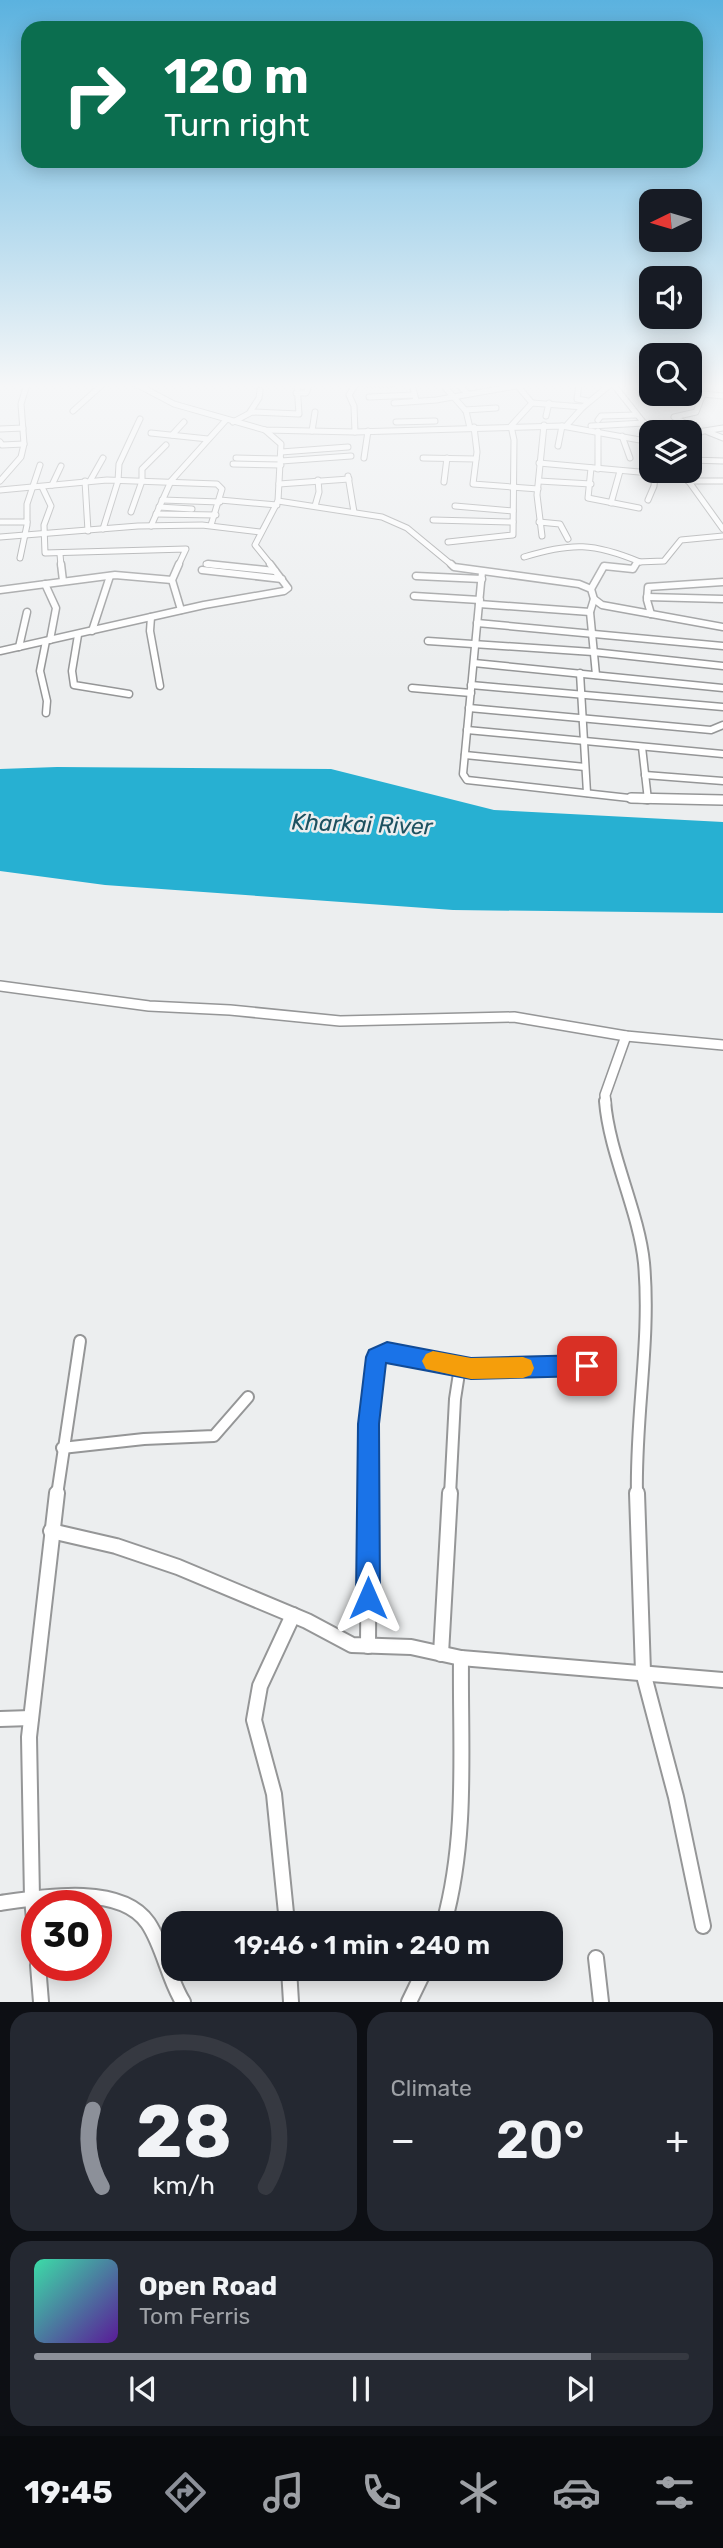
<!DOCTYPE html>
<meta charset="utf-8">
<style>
body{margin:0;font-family:Rubik,sans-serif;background:#242831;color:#f1f3f6;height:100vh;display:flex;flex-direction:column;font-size:26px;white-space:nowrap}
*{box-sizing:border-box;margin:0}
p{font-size:23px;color:#9ea1a6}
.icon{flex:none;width:38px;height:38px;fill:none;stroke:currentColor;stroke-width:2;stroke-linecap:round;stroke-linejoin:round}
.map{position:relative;height:2002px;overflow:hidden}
.drawer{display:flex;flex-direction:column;gap:10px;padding:10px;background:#0d0f14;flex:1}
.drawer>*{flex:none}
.hud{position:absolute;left:21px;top:21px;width:682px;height:147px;border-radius:21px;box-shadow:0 4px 18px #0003;background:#0b6e4f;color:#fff;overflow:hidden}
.needle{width:46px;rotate:265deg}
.fabs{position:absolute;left:639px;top:189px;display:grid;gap:14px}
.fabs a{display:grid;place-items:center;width:63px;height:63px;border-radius:14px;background:#171b24;box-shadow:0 4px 18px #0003;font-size:35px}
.speed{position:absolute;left:21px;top:1890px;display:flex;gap:14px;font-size:35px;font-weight:700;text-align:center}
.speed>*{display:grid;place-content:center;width:91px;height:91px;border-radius:50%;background:#171b24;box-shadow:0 4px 18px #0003;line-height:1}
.speed .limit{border:10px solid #d22;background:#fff;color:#111}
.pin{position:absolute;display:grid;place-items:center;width:60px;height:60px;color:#fff;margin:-30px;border-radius:14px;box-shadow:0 4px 10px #0006}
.me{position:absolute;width:77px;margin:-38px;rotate:0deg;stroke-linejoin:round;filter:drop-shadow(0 0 5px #0008)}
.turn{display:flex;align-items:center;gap:24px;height:147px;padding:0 28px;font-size:32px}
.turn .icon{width:91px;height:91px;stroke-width:2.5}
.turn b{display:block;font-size:49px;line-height:60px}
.big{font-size:52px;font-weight:600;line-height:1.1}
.drawer .widget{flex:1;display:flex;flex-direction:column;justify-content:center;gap:10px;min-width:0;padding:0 24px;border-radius:21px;background:#242831}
.drawer .dial{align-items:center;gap:0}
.dial svg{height:182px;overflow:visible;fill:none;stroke:#363941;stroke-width:7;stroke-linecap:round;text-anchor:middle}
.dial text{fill:#f1f3f6;stroke:none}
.song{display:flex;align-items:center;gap:21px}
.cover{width:84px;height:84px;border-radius:10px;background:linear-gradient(135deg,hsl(160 70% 55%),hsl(270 70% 35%))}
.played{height:7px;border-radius:4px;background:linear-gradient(90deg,#8c9099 85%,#363941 85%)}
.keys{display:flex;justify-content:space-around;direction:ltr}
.heat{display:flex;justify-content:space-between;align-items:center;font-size:38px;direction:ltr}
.drawer .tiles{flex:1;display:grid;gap:10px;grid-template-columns:1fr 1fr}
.widget:last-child{grid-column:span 2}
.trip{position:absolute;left:161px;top:1911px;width:402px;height:70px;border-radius:21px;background:#171b24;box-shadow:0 4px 18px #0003;font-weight:600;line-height:70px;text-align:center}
.dock{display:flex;height:112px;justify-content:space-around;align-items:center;background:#090b0e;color:#9ea1a6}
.dock .icon{width:49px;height:49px}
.dock .active{color:#8c9099}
.dock b{font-size:32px;color:#f1f3f6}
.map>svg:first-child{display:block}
</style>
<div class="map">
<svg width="723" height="2002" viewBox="0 0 723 2002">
<rect width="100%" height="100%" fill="#eceeef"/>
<polygon fill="#27b0d2" points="57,767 331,769 494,810 723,822 723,913 453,910 105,885 0,871 0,769"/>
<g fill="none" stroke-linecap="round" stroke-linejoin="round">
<g stroke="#959697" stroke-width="7">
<g id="minor-far4">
<polyline points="136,384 174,404 265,430 355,432 354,406 349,395 356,384"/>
<polyline points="365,384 391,384"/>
<polyline points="412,384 416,400"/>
<polyline points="442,384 466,411 470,428"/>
<polyline points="457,384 468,394"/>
<polyline points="579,384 577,399 588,401"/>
<polyline points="613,384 651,432"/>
<polyline points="296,393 306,393 310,384"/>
<polyline points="369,397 414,395"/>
<polyline points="394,403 436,400 516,386"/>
<polyline points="532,403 583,407"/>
<polyline points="465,410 496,408"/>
<polyline points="73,411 103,384"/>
<polyline points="250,412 259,398 260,390"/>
<polyline points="546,416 549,403"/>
<polyline points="598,420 601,416 637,415"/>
<polyline points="233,422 252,412 299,414 297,384"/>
<polyline points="396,422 435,421"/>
<polyline points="566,426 583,407 611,384"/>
<polyline points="591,426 644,423"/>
<polyline points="474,427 477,452 473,484 538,489"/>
<polyline points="0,429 23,428"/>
<polyline points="265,430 281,444 278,501 382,517 407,528 453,566"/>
<polyline points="312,431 315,412"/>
<polyline points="598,431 598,469"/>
<polyline points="355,432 562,426 651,442"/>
<polyline points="698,432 723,428"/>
<polyline points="701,432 674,417 696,412 703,394 723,396"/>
<polyline points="708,432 723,438"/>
<polyline points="151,433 208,439"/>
<polyline points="172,435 184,422"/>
<polyline points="622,436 630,458"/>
<polyline points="0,442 2,445 24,444"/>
<polyline points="558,446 562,426"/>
<polyline points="281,452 348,447"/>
<polyline points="236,458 281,459"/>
<polyline points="364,458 368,431"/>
<polyline points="423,458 476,459"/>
<polyline points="690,460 723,461"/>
<polyline points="281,461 351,456"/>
<polyline points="539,463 684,476"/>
<polyline points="233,464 281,465"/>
<polyline points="591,468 588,498 639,508"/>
<polyline points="682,472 723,529"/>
<polyline points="348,476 354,512"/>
<polyline points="0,481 21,457 24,444 21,404 27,384"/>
<polyline points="85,481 88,531"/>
<polyline points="90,481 103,458"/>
<polyline points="539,481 591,484"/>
<polyline points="688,481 723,481"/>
<polyline points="444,482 447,458"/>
<polyline points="279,484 349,479"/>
<polyline points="52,485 61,466"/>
<polyline points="42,487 51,506 44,525 45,553 186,549 178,566"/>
<polyline points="0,490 107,480 217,484 222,489 211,525"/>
<polyline points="162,500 220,502"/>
<polyline points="220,500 277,505"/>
<polyline points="648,500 654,486 655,474"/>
<polyline points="611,503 620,471"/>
<polyline points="315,506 319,492 318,480"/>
<polyline points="455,506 513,511"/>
<polyline points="159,507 192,509"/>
<polyline points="131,512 142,481 142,469 166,445"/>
<polyline points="156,514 216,515"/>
<polyline points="433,520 513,522"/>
<polyline points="0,522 27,522"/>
<polyline points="539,522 560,524 568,539"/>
<polyline points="151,526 171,481 226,420"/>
<polyline points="103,529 118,481 119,464 140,419"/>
<polyline points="542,536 537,495 544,425"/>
<polyline points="0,537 138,526 202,525 260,532"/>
<polyline points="448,542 513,535 514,440 511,426 532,403 516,384"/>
<polyline points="60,554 61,566"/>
<path d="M 524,557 C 572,542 594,543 640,562"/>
<polyline points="20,558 27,525 27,504 40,465"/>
<polyline points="206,564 225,566"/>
<polyline points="272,566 255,545 278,501"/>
<polyline points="635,566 637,562 664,561 681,540 723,536"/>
</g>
</g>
<g stroke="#959697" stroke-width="9">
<g id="minor-far3">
<polyline points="61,564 63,581"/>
<polyline points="179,564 172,580 181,610"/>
<polyline points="208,564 275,571"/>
<polyline points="451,564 454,567 579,584 591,589 594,599 602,605 723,627"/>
<polyline points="202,570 282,579"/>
<polyline points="482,572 463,774 467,780 647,800"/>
<polyline points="416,576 482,579"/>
<polyline points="45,584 56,608 50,640"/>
<polyline points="591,589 604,566 633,569 636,564"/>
<polyline points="0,590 115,575 172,580"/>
<polyline points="414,596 480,600"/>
<polyline points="647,597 723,599"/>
<polyline points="594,599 590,612 596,675"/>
<polyline points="479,604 590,612"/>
<polyline points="651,614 647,600 648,587 723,582"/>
<polyline points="151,617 150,631 160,686"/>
<polyline points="477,623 723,646"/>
<polyline points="92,631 110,576"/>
<polyline points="78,635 72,671 74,685 129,694"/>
<polyline points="46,641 40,671 47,701 46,713"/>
<polyline points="428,641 593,652 723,666"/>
<polyline points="19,647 27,612"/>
<polyline points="0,651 204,605 284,591 288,588 270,564"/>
<polyline points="474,663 723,688"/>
<polyline points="580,673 587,793"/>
<polyline points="471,685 723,707"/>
<polyline points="412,688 471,693"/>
<polyline points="469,708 711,730 723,725"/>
<polyline points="467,730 723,754"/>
<polyline points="642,747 648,800"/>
<polyline points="465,755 585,767"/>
<polyline points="645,775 723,781"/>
</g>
</g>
<g stroke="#959697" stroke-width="12">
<g id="minor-far2">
<polyline points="631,798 723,800"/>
<polyline points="0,986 149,1006 230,1010 340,1021 514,1017 626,1036 723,1045"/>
<polyline points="606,1103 605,1095 626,1036"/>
</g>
</g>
<g stroke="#959697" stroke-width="14">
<g id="minor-far1">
<path d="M 605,1101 C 609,1153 639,1212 644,1263 C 651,1340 635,1418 637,1495"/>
<polyline points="62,1448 144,1439 214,1436 248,1397"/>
<polyline points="57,1495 80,1341"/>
<polyline points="369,1495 369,1424 376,1357 387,1352 471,1368 587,1366"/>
<polyline points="450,1495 455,1399 460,1367"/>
</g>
</g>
<g stroke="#959697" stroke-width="18">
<g id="minor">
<polyline points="637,1493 643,1672 676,1797 703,1926"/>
<polyline points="51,1531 116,1546 178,1567 307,1621 352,1645 411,1647 461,1658 723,1680"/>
<polyline points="368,1646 369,1493"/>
<polyline points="441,1654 450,1493"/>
<polyline points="0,1719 31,1718"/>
<path d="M 0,1903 C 41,1897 121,1883 148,1923 C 164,1947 168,1978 183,2002"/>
<polyline points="287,1923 274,1794 254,1720 260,1686 293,1615"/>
<path d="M 444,1923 C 468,1836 460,1748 461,1658"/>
<polyline points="37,1952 32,1898 29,1737 57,1493"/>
<polyline points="596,1958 601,2002"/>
<polyline points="38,1965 41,2002"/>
<polyline points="289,1969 291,2002"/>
<polyline points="409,2002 425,1969"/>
</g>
</g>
<use href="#minor-far4" stroke="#fff" stroke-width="5"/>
<use href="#minor-far3" stroke="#fff" stroke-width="6"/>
<use href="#minor-far2" stroke="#fff" stroke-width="9"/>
<use href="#minor-far1" stroke="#fff" stroke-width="10"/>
<use href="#minor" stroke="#fff" stroke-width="14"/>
</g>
<linearGradient id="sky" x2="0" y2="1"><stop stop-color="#5bb2df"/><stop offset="0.58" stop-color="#f6f7f8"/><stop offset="1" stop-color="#f6f7f8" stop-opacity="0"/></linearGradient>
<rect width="723" height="665" fill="url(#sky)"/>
<polygon fill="#1a73e8" stroke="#114b97" stroke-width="2" points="387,1342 471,1358 587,1355 595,1358 598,1366 595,1373 587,1376 471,1379 386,1363 379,1424 380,1598 376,1606 368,1610 359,1606 356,1598 358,1424 366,1357 369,1350"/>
<polygon fill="#f59e0b" points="433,1351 471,1358 523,1357 531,1360 534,1368 531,1375 523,1378 471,1379 426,1369 422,1361 426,1354"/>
<g text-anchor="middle" stroke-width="5" stroke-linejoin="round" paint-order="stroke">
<g font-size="23" font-style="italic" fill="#1d5160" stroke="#eceeef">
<text transform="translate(362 824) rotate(2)" y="8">Kharkai River</text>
</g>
</g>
</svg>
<div class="fabs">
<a><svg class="needle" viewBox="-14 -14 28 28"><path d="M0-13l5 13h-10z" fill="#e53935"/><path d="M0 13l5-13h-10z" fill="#9ea1a6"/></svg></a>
<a><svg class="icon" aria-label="sound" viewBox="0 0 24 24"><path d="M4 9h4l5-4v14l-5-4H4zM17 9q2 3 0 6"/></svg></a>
<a><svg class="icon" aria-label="search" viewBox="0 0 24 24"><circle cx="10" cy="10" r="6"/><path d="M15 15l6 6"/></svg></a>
<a><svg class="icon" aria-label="layers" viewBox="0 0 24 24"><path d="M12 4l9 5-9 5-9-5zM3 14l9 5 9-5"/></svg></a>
</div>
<div class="speed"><div class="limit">30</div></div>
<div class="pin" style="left:587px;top:1366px;background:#d93025"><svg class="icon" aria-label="arrive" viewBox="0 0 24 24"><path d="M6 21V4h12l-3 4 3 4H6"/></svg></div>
<svg class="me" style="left:368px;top:1598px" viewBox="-20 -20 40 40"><path d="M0-17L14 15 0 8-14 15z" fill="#1a73e8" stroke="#fff" stroke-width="4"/></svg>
<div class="trip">19:46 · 1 min · 240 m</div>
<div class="hud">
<div class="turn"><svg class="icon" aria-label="right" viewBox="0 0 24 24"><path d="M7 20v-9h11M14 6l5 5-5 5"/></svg><div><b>120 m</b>Turn right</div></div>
</div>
</div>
<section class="drawer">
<div class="tiles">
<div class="widget dial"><svg viewBox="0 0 100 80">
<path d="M14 69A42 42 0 1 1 86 69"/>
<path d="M14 69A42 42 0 0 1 10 35" stroke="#8c9099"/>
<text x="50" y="56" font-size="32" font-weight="700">28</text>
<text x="50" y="72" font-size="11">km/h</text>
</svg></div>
<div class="widget"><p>Climate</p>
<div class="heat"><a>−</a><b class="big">20°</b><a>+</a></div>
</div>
<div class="widget">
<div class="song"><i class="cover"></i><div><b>Open Road</b><p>Tom Ferris</p></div></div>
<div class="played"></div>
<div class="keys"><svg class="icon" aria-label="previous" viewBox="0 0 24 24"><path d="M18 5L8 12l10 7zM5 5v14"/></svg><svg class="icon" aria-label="pause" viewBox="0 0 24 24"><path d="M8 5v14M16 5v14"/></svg><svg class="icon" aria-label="next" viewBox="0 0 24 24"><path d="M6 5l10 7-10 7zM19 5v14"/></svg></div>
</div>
</div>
</section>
<nav class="dock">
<b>19:45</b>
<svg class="icon active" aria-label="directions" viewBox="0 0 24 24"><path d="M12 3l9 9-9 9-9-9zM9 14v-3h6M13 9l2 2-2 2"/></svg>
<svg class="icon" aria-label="music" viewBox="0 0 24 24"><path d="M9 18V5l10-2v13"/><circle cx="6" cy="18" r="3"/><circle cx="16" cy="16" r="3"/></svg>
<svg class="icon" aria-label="phone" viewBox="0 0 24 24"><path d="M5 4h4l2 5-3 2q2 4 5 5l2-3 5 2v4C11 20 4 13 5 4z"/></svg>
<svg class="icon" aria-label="climate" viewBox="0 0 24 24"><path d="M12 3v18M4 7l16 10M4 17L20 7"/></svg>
<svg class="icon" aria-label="car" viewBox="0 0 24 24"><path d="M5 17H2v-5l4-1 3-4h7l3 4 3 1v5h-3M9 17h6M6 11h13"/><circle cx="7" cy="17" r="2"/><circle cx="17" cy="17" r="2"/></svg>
<svg class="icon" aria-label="filters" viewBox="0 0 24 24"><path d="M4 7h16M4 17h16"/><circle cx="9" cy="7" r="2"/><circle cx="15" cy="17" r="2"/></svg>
</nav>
